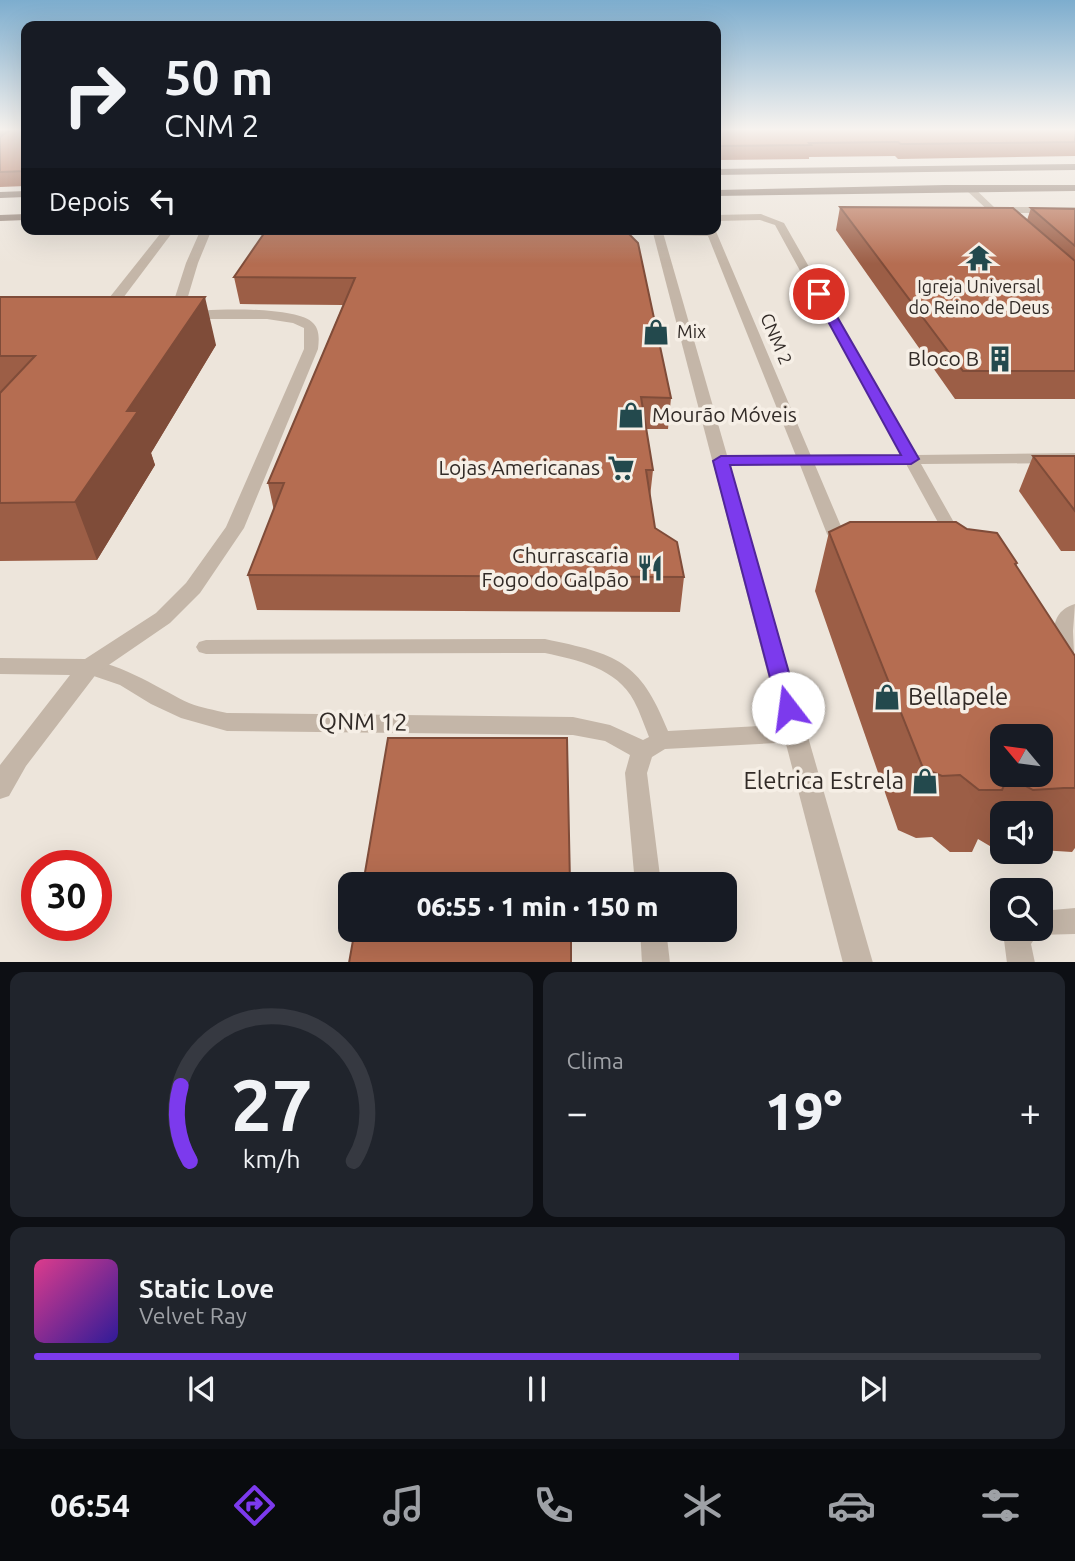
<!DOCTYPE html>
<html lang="pt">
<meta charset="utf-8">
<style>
body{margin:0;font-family:Ubuntu,sans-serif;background:#20242c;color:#f1f3f6;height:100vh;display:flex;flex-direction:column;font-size:26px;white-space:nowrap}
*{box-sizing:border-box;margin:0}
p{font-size:23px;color:#9ea1a6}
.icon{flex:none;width:38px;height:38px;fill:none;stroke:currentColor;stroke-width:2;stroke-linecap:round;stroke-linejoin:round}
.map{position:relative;height:962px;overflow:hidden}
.details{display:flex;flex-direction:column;gap:10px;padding:10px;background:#0d0f14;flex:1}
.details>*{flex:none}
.top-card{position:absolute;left:21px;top:21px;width:700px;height:214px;border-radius:14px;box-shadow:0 7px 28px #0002;background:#171b24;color:#f1f3f6;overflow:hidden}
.needle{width:46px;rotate:299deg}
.fabs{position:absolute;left:990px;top:724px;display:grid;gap:14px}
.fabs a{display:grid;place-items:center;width:63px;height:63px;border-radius:14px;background:#171b24;box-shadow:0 7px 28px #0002;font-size:35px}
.speed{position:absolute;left:21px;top:850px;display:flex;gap:14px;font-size:35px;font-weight:700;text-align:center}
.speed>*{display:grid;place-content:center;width:91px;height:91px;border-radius:50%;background:#171b24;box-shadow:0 7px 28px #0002;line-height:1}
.speed .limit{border:10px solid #d22;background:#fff;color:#111}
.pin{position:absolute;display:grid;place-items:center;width:60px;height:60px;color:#fff;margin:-30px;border:4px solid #fff;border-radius:50%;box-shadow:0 2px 7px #0007}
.me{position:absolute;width:77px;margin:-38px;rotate:345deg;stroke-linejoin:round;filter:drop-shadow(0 0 5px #0008)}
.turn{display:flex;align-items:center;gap:24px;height:147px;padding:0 28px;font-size:32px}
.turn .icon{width:91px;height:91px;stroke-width:2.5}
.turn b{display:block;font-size:49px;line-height:60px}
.then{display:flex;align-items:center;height:66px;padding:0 28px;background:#0003;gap:14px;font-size:26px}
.big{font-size:52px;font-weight:800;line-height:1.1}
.details .card{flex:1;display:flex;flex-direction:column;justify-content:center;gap:10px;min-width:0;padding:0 24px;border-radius:14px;background:#20242c}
.details .dial{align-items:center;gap:0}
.dial svg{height:182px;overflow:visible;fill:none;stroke:#363941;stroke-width:7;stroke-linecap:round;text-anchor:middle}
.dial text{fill:#f1f3f6;stroke:none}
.song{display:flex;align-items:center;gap:21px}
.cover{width:84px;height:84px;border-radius:10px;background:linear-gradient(135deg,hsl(330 70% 55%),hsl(250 70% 35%))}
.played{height:7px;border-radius:4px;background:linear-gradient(90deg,#7c3aed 70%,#363941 70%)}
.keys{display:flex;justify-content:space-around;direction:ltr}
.heat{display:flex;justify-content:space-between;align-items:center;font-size:38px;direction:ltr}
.details .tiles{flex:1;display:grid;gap:10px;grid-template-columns:1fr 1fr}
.card:last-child{grid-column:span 2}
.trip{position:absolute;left:338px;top:872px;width:399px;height:70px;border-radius:14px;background:#171b24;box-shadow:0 7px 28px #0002;font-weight:800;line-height:70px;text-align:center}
.menu{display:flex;height:112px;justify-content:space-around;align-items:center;background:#090b0e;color:#9ea1a6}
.menu .icon{width:49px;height:49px}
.menu .on{color:#7c3aed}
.menu b{font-size:32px;color:#f1f3f6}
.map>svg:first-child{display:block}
</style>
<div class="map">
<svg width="1075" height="963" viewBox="0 0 1075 963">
<rect width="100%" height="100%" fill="#ede5db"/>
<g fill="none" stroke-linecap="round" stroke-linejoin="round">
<g fill="#c4b6a8" fill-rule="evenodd">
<polygon points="966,186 972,186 994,207 1075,207 1075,213 1000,213 1009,222 1004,225 966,190"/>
<polygon points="761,214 784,223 916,455 1075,453 1075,463 921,464 956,526 952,537 939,543 930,538 940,526 906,464 815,465 843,531 859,541 850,547 830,538 827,534 800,465 716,464 713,461 716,458 721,456 796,456 708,236 657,235 652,232 654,230 715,229 811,456 901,455 775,225 760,220 716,221 716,215"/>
<path d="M 1075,604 L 1073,631 L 1075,677 L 1068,674 C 1056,653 1041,614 1075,604 Z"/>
<path d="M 545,639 C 616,654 640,660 668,731 L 795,724 L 803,727 L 806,733 L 803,739 L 795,742 L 665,749 L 652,757 L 647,773 L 661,884 L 635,884 L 625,773 L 630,755 L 605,741 L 573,735 L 227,731 L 181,718 L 151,704 L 120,685 L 82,672 L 79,667 L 82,662 C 107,654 165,692 189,703 C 201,708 215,710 227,713 L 573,717 L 610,725 L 643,740 L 649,737 C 644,725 640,712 634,701 C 617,668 577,660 545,653 L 206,654 L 199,652 L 196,647 L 199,642 L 206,640 Z"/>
<polygon points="1075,908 1075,934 1037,935 1031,944 1035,963 1007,963 1004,940 1009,929 1041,929 1041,911"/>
<polygon points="640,929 666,929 670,963 642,963"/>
</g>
<g fill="#c4b6a8" fill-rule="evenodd">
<polygon points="164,229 175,229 108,318 98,318 98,312"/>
<path d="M 201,229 L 212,229 L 198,263 L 183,313 C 206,308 298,306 313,323 C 320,330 319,340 318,349 L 244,528 L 200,593 L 170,623 L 97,673 L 26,766 L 9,796 L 0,799 L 0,765 L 70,675 L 0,674 L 0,658 L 85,659 L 156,613 L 186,583 L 226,527 L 304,349 L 304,328 L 293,323 L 267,319 L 171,319 L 169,316 L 186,263 Z"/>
<polygon points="652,229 662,229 873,963 843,963"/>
</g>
<g fill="#97867a" fill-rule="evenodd">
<polygon points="1075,164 1075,170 716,175 716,169"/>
<polygon points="945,185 1075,185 1075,191 716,196 716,190"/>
<polygon points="26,191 26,197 0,198 0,192"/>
<polygon points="26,214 26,220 0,221 0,215"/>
</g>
</g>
<g fill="#9c5e46">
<polygon points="0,129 26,129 26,186 0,187"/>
<polygon points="716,129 1075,129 1075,156 898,159 895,156 809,157 809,159 716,160"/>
<polygon points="840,207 1027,220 1031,208 1075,209 1075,399 955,399 836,230"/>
<polygon points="267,229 671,398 668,429 646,429 653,470 650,497 655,528 684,577 680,612 257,610 248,575 274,511 268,483 343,305 240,304 234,277"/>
<polygon points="0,297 216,345 151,453 155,465 97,560 0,561"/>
<polygon points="1033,456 1075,456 1075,551 1061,551 1019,491"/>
<polygon points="829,532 1017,563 1016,566 1075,656 1075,848 1072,852 1041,850 1041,814 1003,814 1003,852 1000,852 978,839 972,852 950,852 932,837 916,838 898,830 815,591"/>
</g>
<g fill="#7f4c39">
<polygon points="0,129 16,129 0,142"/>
<polygon points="205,297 216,345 151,453 155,465 97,560 75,502 127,411"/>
</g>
<g fill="#b56d51" stroke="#7f4c39" stroke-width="2" fill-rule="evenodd">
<polygon points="12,129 26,129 26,171 0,172 0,137"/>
<polygon points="716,129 1075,129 1075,142 901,144 898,142 809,143 811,145 716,146"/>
<polygon points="840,207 1013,208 1075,261 1075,371 963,371"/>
<polygon points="1031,208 1075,209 1075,246"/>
<polygon points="267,229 628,229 629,234 638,243 671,398 641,397 653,470 646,470 655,528 677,542 684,577 248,575 284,483 268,483 355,278 234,277"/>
<polygon points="0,297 205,297 127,411 138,411 75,502 0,503 0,393 35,356 0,356"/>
<polygon points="1033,456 1075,456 1075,511"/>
<path d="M 850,522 L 956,522 L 967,529 L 997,533 L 1017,563 L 1015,564 L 1075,656 L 1075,788 L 1064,788 L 1033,790 L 1008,776 L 1002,790 L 979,790 L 960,775 L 942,776 L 923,768 L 829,532 ZM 1003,737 L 1041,737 L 1041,775 L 1003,775 Z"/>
<polygon points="388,738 567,738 570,884 363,884"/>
<polygon points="355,929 571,929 571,963 349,963"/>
</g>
<linearGradient id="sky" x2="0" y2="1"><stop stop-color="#7dadce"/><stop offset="0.49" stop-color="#f7f3ef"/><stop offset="1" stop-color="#f7f3ef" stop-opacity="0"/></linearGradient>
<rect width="1075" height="264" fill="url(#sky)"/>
<polygon fill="#7c3aed" stroke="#51269a" stroke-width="2" points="815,292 824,294 919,459 911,464 730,465 799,708 796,714 788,716 781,714 778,708 713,461 721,456 901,455 813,294"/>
<defs>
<g id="temple-bare" transform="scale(2.1)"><path d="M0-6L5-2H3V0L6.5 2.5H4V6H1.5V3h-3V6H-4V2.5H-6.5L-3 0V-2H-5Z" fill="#23494d" stroke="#f6efe6" stroke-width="2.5" paint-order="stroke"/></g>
<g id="shop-bare" transform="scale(2.1)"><path d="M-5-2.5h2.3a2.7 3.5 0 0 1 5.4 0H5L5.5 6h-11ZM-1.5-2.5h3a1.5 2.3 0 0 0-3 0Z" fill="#23494d" stroke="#f6efe6" stroke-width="2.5" paint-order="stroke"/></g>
<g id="building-bare" transform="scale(2.1)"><path d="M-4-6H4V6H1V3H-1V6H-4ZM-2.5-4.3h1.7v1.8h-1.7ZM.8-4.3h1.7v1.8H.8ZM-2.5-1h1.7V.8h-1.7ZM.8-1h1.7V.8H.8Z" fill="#23494d" stroke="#f6efe6" stroke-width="2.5" paint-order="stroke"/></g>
<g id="supermarket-bare" transform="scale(2.1)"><path d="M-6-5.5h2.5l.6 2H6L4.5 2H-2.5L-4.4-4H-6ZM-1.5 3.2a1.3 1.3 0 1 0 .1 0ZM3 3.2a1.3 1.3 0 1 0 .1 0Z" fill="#23494d" stroke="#f6efe6" stroke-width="2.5" paint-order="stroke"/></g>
<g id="restaurant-bare" transform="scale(2.1)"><path d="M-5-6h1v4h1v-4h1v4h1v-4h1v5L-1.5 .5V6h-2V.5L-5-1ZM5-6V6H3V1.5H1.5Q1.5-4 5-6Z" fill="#23494d" stroke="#f6efe6" stroke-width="2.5" paint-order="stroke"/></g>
</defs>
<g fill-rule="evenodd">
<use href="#temple-bare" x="979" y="258"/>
<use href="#shop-bare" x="656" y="332"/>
<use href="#building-bare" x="1000" y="359"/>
<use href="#shop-bare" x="631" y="415"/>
<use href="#supermarket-bare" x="621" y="468"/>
<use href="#restaurant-bare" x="650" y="568"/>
<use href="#shop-bare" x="887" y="697"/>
<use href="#shop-bare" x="925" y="781"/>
</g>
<g text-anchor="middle" stroke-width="7" stroke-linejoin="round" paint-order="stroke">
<g font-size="18" fill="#322b27" stroke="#f6efe6">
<text x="979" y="293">Igreja Universal<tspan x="979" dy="21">do Reino de Deus</tspan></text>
<text x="677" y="338" text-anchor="start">Mix</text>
</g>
<g font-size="18" fill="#322b27" stroke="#f6efe6">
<text transform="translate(776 339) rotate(67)" y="6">CNM 2</text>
</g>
<g font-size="21" fill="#322b27" stroke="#f6efe6" text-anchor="end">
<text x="979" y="366">Bloco B</text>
<text x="652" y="422" text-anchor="start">Mourão Móveis</text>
<text x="600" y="475">Lojas Americanas</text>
<text x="629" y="563">Churrascaria<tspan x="629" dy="24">Fogo do Galpão</tspan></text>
</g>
<g font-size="24" fill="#322b27" stroke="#f6efe6" text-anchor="start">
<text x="908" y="705">Bellapele</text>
<text x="904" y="789" text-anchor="end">Eletrica Estrela</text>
</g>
<g font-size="24" fill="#322b27" stroke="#f6efe6">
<text transform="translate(363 722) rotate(1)" y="8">QNM 12</text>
</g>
</g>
</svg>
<div class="fabs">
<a><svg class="needle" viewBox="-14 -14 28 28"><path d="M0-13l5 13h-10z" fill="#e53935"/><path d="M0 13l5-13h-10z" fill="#9ea1a6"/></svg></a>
<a><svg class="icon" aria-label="sound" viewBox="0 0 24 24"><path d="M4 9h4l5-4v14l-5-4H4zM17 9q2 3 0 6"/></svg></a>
<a><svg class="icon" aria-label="search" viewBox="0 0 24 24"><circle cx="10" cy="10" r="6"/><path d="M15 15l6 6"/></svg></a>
</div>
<div class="speed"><div class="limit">30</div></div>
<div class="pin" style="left:819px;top:294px;background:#d93025"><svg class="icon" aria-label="arrive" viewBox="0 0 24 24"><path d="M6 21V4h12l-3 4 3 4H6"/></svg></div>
<svg class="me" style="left:788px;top:708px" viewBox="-20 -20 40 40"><circle r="19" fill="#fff"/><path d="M0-13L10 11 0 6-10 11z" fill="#7c3aed"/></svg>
<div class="trip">06:55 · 1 min · 150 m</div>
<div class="top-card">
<div class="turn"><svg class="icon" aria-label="right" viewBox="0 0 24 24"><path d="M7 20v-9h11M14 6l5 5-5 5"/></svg><div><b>50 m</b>CNM 2</div></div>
<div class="then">Depois<svg class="icon" aria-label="left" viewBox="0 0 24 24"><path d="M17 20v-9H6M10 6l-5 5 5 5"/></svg></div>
</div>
</div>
<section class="details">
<div class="tiles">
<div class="card dial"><svg viewBox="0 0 100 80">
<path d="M14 69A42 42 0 1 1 86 69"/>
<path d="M14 69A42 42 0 0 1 10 36" stroke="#7c3aed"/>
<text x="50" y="56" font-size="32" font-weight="700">27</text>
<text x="50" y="72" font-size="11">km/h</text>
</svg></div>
<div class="card"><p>Clima</p>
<div class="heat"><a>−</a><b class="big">19°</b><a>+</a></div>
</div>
<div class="card">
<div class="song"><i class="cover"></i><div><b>Static Love</b><p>Velvet Ray</p></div></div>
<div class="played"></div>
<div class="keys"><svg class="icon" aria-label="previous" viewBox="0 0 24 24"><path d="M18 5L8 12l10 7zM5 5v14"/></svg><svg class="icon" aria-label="pause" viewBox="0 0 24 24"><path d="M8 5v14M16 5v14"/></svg><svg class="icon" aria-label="next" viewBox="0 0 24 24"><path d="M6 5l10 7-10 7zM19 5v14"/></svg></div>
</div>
</div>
</section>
<nav class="menu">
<b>06:54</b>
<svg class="icon on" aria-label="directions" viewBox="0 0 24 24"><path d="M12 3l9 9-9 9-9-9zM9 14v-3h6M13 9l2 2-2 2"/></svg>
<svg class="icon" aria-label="music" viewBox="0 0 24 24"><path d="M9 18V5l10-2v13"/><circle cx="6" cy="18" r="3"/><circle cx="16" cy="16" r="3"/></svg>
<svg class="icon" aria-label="phone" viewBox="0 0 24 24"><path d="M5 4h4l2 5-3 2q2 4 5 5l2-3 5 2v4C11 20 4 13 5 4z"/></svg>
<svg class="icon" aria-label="climate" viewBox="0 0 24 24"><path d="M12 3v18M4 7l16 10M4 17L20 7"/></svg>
<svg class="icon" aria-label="car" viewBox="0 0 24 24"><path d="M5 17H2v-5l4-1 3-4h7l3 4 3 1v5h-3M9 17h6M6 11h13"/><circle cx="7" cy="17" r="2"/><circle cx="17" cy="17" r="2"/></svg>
<svg class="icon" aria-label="filters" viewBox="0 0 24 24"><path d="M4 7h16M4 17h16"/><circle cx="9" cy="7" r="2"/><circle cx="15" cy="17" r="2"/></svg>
</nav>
